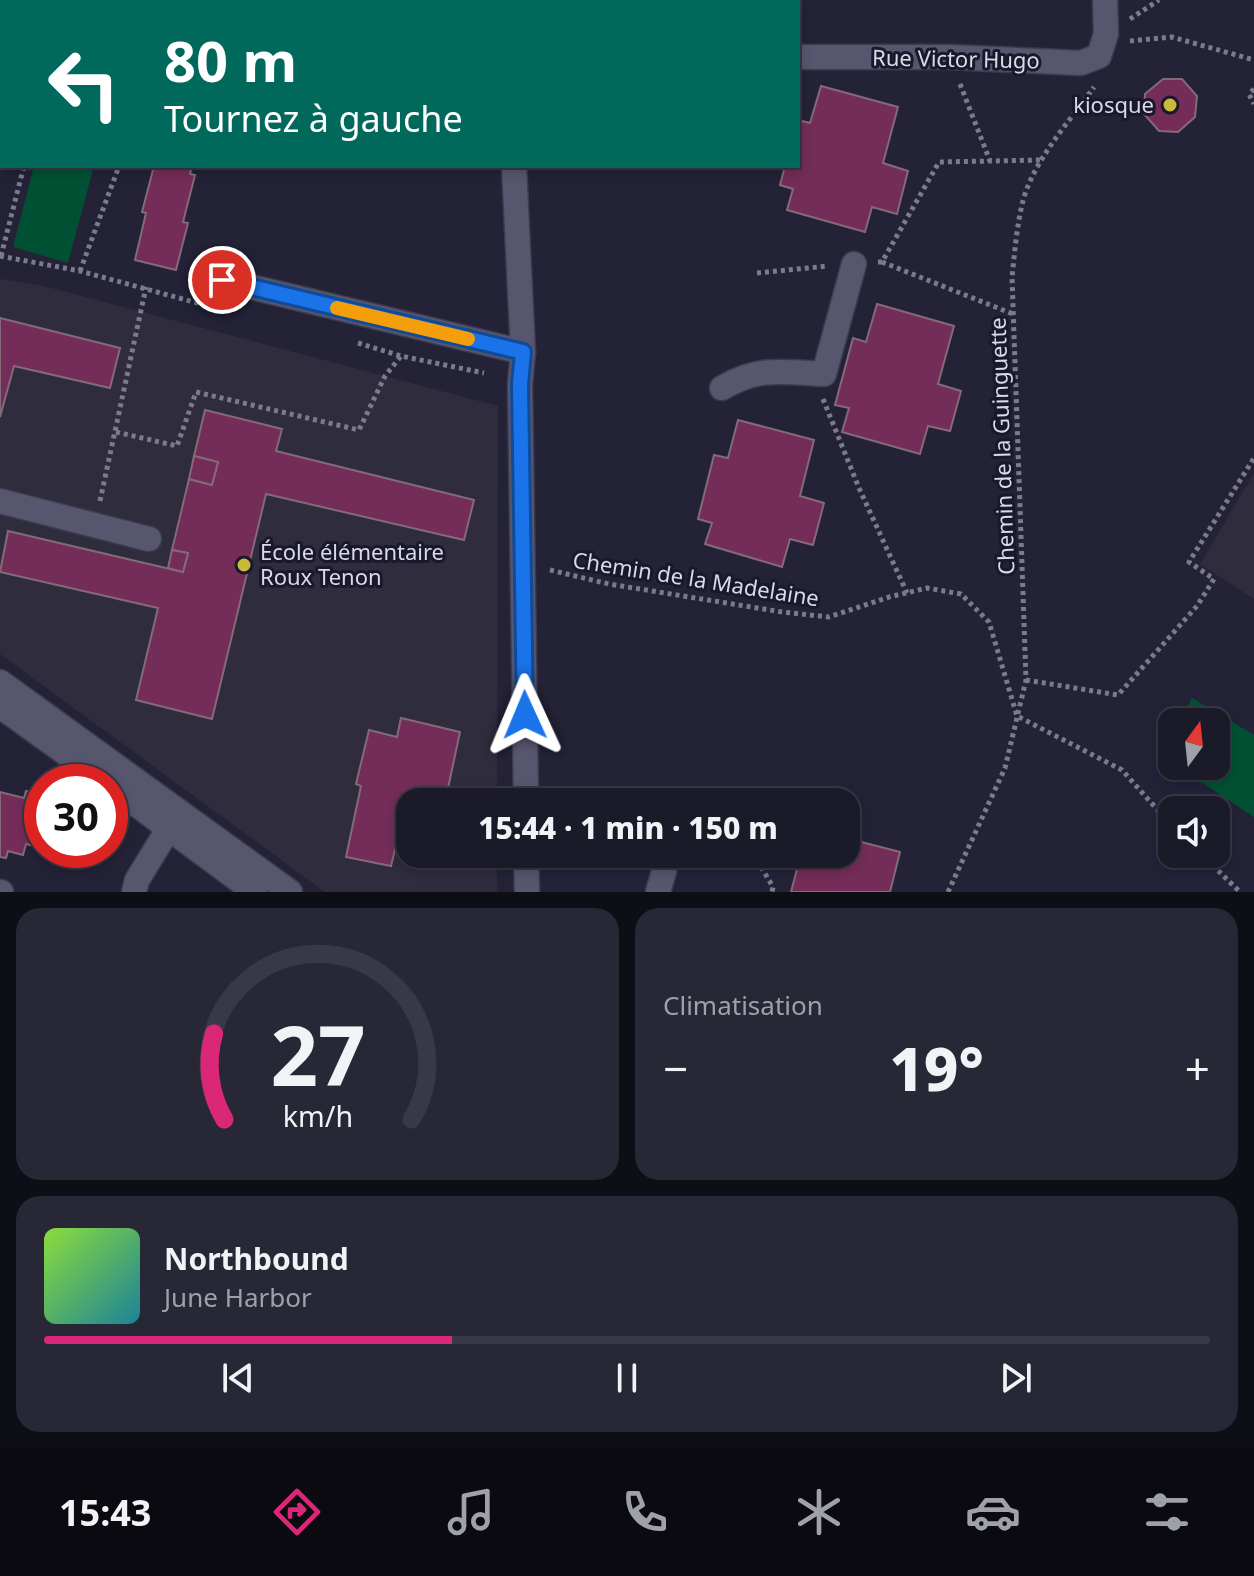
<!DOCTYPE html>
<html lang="fr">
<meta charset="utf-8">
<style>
body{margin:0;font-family:"Noto Sans",sans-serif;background:#272735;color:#f1f3f6;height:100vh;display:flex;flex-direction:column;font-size:30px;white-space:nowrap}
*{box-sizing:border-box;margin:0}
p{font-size:26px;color:#9fa1a8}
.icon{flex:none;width:44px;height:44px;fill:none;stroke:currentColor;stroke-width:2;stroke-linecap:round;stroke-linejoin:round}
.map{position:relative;height:892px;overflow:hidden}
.details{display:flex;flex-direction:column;gap:16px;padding:16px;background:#0e0e17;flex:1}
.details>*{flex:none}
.guide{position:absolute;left:0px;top:0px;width:800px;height:168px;box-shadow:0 4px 12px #0003,0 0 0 2px #383846;background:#00695c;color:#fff;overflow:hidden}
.needle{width:52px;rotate:15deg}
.controls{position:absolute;left:1158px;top:708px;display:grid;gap:16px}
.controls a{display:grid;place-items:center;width:72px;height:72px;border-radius:16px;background:#1a1a29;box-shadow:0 4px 12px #0003,0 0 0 2px #383846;font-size:40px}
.speed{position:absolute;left:24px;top:764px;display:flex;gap:16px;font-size:40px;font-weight:700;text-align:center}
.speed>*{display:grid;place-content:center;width:104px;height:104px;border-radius:50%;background:#1a1a29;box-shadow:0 4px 12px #0003,0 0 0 2px #383846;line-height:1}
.speed .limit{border:12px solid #d22;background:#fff;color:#111}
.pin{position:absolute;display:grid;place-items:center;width:68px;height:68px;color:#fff;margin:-34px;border:4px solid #fff;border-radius:50%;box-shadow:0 2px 8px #0007}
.me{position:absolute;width:88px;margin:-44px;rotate:359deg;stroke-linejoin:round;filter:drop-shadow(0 0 6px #0008)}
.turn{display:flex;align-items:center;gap:28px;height:168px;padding:0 32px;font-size:36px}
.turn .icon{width:104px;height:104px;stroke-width:2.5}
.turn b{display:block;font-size:56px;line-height:68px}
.big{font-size:60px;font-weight:800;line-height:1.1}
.details .tile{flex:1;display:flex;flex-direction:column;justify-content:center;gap:12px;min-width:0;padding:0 28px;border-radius:24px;background:#272735}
.details .dial{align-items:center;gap:0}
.dial svg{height:208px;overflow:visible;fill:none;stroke:#383846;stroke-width:7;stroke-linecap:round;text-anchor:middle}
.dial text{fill:#f1f3f6;stroke:none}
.song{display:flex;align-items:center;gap:24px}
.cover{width:96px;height:96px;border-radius:12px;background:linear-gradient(135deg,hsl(90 70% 55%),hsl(190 70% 35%))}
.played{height:8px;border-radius:4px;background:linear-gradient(90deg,#db2777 35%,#383846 35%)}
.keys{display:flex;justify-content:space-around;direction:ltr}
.heat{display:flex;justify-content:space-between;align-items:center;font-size:44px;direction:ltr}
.details .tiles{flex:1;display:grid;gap:16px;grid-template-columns:1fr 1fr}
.tile:last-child{grid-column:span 2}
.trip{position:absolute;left:396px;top:788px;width:464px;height:80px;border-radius:24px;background:#1a1a29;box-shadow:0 4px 12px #0003,0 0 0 2px #383846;font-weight:800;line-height:80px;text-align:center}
.tabs{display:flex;height:128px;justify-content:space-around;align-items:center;background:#0a0a10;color:#9fa1a8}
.tabs .icon{width:56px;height:56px}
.tabs .active{color:#db2777}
.tabs b{font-size:36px;color:#f1f3f6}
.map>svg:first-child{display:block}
</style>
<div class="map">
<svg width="1254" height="892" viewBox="0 0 1254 892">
<rect width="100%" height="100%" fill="#232237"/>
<g fill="#2f2d3d">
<polygon points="0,279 40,285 498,406 497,802 410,802 410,854 497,854 497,892 325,892 0,654"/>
<polygon points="1254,473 1254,599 1200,564"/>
</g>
<g fill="#005133">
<polygon points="34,166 94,166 68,263 13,247"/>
<polygon points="1192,698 1254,735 1254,817 1177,766 1216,766 1216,722 1179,722"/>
</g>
<g fill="#732d58" stroke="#846a78" stroke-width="2">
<polygon points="1163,79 1182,79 1197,96 1195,117 1178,132 1159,131 1144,114 1145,94"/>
<polygon points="821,86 898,107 883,163 908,171 897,214 872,207 865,232 787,210 793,189 780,185 785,166 798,166 798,120 810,123"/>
<polygon points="154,166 192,166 190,174 195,175 183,222 188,223 176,270 135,260 146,213 142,212"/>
<polygon points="877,304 954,326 938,384 961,391 950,431 928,426 920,454 842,432 849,408 835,405 853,338 866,342"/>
<polygon points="0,318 120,348 110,388 14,366 0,417"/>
<polygon points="205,410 282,429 276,451 474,500 464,540 266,494 212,719 136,700 158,608 0,572 8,531 183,572 188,553 172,550 189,479 212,485 218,462 194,456"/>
<polygon points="738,420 814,440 800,496 824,503 813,545 790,539 782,567 705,544 712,523 698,519 714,455 728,458"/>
<polygon points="194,456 218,462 212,485 189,479"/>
<polygon points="172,550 188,553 183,572 168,568"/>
<polygon points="401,718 460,732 447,793 478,800 478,802 410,802 410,845 397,841 391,866 346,857 361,786 356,784 369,730 397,737"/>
<polygon points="42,787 42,848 26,844 23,855 8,851 6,858 0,857 0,792 24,798 26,791 40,794"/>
<polygon points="846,838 900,852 890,892 791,892 798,865 814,869 818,854 846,854"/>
</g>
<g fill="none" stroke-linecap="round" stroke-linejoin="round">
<g stroke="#3d3c4e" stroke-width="27">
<g id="minor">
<polyline points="234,0 241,2"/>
<polyline points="798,57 949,57 1081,63 1099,56 1106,34 1105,0"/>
<polyline points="514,166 523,352 520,384 526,802"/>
<polyline points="222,280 523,352"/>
<path d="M 722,388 C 759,366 783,372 824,374 L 854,264"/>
<polyline points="0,501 149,539"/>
<polyline points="0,682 290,892"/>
<polyline points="0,706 106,782"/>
<polyline points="110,785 255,892"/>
<polyline points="526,854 527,892"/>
<polyline points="0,892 1,892"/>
<polyline points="134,892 137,880 169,828"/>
<polyline points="658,892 664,871"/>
</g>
</g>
<g stroke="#7c7b8e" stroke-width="5" stroke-dasharray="4 4" stroke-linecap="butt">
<polyline points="440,0 447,2"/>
<polyline points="521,0 522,2"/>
<polyline points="788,0 789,2"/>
<polyline points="6,2 7,0"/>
<polyline points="1130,19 1159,0"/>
<polyline points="0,28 2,20"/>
<polyline points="1130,41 1172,37 1254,60"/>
<polyline points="0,69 2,70"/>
<polyline points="960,84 990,161"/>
<polyline points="1254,89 1249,94 1254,104"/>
<polyline points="0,112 2,112"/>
<polyline points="0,256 80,271 212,307"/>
<polyline points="1,256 24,166"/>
<polyline points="878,262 882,262 939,162 1042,160"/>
<polyline points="882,262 1013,314"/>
<polyline points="80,271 119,166"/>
<polyline points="757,273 828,266"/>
<polyline points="358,343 401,356 484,373"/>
<polyline points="823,399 859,488 907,593"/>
<polyline points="116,432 177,446 196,392 359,430 385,376 401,356"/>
<polyline points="100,501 146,287"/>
<polyline points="550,570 609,584 782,612 829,617 889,597 927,588 961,594 989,622 1017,716 1122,770 1172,826"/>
<polyline points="1026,680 1118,695 1197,606 1214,579 1189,562 1254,458"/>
<polyline points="1201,854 1240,892"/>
<polyline points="757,860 773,887 772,892"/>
<path d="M 948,892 L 1005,768 L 1026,680 L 1012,277 C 1015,250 1017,222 1024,197 C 1037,156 1070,121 1094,87"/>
</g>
<use href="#minor" stroke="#57566f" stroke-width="24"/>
</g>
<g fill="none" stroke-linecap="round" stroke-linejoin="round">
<g stroke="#114b97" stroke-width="20">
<polyline id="route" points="222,280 523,352 520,384 525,715"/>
</g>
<use href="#route" stroke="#1a73e8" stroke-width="14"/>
<polyline stroke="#f59e0b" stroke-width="14" points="337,308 468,339"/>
</g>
<g fill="#cdb938" stroke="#19182d" stroke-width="3">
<circle cx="1170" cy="105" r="8"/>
<circle cx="244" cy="565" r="8"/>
</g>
<g text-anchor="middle" stroke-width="6" stroke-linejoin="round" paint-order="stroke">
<g font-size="22" fill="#d9d9e8" stroke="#19182d">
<text transform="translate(956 59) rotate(1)" y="8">Rue Victor Hugo</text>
<text transform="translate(1002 446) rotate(-92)" y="8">Chemin de la Guinguette</text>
<text transform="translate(696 579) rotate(9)" y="8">Chemin de la Madelaine</text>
</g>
<g font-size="22" fill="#d9d9e8" stroke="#19182d" text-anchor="end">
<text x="1154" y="113">kiosque</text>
<text x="260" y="560" text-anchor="start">École élémentaire<tspan x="260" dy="25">Roux Tenon</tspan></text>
</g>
</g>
</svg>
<div class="controls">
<a><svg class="needle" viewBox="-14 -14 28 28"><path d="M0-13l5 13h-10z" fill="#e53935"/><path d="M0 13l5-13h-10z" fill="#9fa1a8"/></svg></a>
<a><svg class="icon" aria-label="sound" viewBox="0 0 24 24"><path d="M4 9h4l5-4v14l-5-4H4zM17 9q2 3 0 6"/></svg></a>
</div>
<div class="speed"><div class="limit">30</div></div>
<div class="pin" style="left:222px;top:280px;background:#d93025"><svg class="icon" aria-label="arrive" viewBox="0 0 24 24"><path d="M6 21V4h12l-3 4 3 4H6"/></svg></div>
<svg class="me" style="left:525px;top:715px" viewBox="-20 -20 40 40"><path d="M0-17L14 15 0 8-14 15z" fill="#1a73e8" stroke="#fff" stroke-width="4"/></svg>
<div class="trip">15:44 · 1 min · 150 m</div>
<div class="guide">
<div class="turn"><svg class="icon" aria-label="left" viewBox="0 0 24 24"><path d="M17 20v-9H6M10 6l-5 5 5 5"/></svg><div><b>80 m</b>Tournez à gauche</div></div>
</div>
</div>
<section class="details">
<div class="tiles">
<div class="tile dial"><svg viewBox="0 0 100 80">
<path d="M14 69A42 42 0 1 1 86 69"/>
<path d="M14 69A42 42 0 0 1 10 36" stroke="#db2777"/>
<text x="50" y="56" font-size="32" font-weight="700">27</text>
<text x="50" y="72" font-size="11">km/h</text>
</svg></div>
<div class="tile"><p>Climatisation</p>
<div class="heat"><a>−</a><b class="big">19°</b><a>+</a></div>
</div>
<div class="tile">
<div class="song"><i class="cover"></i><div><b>Northbound</b><p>June Harbor</p></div></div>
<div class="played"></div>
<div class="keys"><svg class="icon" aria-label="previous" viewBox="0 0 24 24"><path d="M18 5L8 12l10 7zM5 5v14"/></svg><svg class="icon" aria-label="pause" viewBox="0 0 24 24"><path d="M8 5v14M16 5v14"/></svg><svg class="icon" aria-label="next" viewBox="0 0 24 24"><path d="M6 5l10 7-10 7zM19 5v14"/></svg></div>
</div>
</div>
</section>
<nav class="tabs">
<b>15:43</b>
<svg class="icon active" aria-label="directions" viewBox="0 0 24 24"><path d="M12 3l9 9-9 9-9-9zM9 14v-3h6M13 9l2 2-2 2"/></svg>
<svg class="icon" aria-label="music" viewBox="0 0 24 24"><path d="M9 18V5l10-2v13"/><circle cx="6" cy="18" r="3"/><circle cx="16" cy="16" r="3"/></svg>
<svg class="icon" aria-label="phone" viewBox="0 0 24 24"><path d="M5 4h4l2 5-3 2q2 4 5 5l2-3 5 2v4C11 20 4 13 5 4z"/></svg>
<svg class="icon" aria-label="climate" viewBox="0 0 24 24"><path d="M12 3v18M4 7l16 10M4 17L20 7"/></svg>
<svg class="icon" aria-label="car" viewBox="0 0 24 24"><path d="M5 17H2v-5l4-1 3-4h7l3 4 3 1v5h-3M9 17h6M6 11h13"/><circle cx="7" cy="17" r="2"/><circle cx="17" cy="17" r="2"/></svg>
<svg class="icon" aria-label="filters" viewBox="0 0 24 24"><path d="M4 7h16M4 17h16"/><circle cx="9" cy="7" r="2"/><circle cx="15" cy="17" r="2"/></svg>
</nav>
